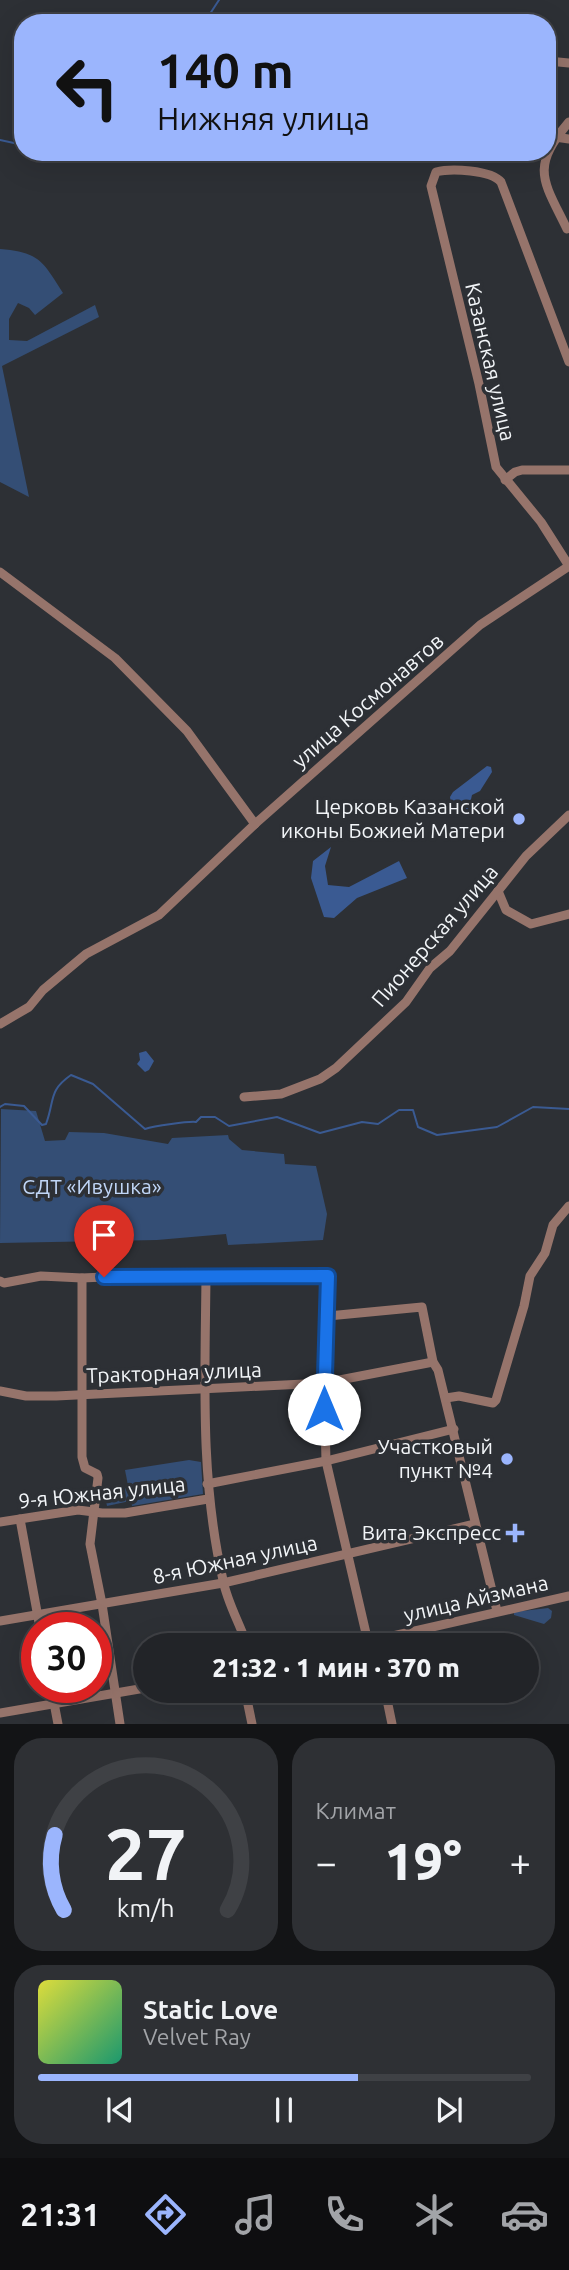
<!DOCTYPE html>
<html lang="ru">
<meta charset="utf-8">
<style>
body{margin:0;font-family:Ubuntu,sans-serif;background:#2e3034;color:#f1f3f6;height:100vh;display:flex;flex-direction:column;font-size:26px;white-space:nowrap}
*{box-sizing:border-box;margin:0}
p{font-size:23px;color:#a2a4a8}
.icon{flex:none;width:38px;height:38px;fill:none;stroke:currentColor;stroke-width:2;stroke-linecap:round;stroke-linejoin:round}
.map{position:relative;height:1724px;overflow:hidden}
.panel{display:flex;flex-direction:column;gap:14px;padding:14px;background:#131416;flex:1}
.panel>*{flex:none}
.top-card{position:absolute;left:14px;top:14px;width:542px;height:147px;border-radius:28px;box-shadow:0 7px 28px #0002,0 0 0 2px #3f4145;background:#9bb5fd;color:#111;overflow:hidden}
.speed{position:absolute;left:21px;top:1612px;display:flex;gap:14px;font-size:35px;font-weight:700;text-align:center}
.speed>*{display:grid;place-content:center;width:91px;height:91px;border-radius:50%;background:#222428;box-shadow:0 7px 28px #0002,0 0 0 2px #3f4145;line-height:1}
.speed .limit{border:10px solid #d22;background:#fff;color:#111}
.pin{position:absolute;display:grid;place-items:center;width:60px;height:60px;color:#fff;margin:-72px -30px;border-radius:50% 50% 50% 0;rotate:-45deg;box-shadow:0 0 7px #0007}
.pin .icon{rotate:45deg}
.me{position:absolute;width:77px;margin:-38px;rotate:0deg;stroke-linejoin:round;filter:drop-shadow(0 0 5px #0008)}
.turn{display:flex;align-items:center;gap:24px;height:147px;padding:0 28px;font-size:32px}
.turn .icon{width:91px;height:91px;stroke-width:2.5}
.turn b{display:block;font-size:49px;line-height:60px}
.big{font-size:52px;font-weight:800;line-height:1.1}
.panel .card{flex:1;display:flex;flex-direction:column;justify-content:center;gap:10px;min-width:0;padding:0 24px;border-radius:28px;background:#2e3034}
.panel .dial{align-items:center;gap:0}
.dial svg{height:182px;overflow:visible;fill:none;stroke:#3f4145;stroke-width:7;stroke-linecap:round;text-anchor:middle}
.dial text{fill:#f1f3f6;stroke:none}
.song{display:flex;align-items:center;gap:21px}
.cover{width:84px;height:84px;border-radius:10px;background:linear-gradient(135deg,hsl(60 70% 55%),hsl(160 70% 35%))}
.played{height:7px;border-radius:4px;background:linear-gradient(90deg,#9bb5fd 65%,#3f4145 65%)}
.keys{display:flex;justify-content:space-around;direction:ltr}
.heat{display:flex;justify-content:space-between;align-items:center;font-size:38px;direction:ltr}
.panel .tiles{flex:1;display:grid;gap:14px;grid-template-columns:1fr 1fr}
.card:last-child{grid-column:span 2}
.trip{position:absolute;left:133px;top:1633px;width:406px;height:70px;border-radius:35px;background:#222428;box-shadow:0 7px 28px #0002,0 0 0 2px #3f4145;font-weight:800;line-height:70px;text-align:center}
.menu{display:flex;height:112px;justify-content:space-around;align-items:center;background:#0e0e10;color:#a2a4a8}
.menu .icon{width:49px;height:49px}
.menu .on{color:#9bb5fd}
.menu b{font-size:32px;color:#f1f3f6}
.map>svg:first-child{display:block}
</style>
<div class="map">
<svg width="569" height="1724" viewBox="0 0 569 1724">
<rect width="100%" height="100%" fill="#2d3035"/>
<g fill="#344e75">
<path d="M 0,249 C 40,252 43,262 63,293 L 35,315 L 29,308 L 18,303 L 9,319 L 9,340 L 27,341 L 95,305 L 99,317 L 2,366 L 29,497 L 0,482 Z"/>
<polygon points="1,1109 36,1111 45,1141 65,1140 69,1132 104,1133 168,1144 172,1138 228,1135 229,1139 242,1150 284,1154 285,1164 316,1166 327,1214 323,1240 228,1245 226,1234 157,1240 0,1243"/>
<polygon points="189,1460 201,1462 203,1494 132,1506 125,1470"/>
<polygon points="126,1487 130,1501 107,1506 104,1492"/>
<polygon points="548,1608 552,1611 551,1618 544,1624 514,1615 514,1612"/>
</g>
<g fill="#3a5a92">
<polygon points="487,766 491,767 492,772 480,791 472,795 469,808 464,811 451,803 450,797 453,792"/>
<polygon points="331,847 325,866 328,885 349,887 399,861 407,878 357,898 334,918 324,917 311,878 313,861"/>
<polygon points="146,1051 154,1061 149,1070 145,1072 137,1064 140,1060 139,1053"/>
</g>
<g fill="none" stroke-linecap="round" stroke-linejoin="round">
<g stroke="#3a5a92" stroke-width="2">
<polyline points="204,23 219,0"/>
<polyline points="0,140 23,145"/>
<polyline points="62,152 69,152"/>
<path d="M 0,1107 L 5,1104 L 24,1106 L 42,1125 L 46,1124 C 55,1100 48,1091 71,1075 L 93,1084 L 145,1129 C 154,1126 189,1121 196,1122 L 201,1117 L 215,1117 L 229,1126 L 277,1117 L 320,1133 L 362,1122 L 378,1124 L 399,1110 L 413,1110 L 418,1127 L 437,1135 L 497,1127 L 533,1107 L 569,1109"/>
</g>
<g stroke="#96746b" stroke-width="9">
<polyline points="548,61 569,63"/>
<polyline points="548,136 569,139"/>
<path d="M 567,229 C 543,180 530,168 569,122"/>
<path d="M 569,362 L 501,182 C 491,170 451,168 436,172 L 431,186 L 479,384 L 496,467 L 541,522 L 569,566"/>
<polyline points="505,480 515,472 522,470 569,470"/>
<polyline points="0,572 115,658 187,731 255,824"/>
<polyline points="498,891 506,910 531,924 569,914"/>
<polyline points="0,1024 29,1007 43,990 86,954 159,915 255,824 480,625 569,566"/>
<polyline points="244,1097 281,1094 320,1079 336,1068 406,1002 430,968 450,951 526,856 569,815"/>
<path d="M 206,1277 C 205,1379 200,1480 223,1580 C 227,1602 240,1624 247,1645"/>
<polyline points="82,1278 82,1457 85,1468 97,1474 98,1478 90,1544 102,1604 120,1724"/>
<polyline points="0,1281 4,1283 41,1276 82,1278 148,1275 328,1276 324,1383 326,1461 368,1642"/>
<polyline points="328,1316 422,1307 433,1362 438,1370 497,1611"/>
<polyline points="0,1391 26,1396 56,1396 324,1383 433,1362"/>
<polyline points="446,1398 459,1396 493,1403 496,1400 524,1306 530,1276 545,1253 553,1225 569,1206"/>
<polyline points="207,1484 326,1461 454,1429"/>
<polyline points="20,1519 40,1628"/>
<polyline points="0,1522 78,1510 102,1513 125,1513 208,1499"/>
<polyline points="0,1621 223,1583 475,1524"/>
<polyline points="353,1645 569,1596"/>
<polyline points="51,1687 58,1724"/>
<polyline points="245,1690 252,1724"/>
<polyline points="385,1690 392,1724"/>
<polyline points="0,1713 145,1688"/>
</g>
</g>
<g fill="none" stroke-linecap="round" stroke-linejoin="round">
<g stroke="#114b97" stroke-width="18">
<polyline id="route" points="104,1277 328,1276 324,1409"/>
</g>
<use href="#route" stroke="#1a73e8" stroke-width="12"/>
</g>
<g fill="#9bb5fd" stroke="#2d3035" stroke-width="2.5">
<circle cx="519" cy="819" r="7"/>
<circle cx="507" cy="1459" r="7"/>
<path d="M511.5 1522.5h7v7h7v7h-7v7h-7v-7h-7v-7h7z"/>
</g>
<g text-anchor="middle" stroke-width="7" stroke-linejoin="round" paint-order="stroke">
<g font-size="21" fill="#f2f5f8" stroke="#2d3035">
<text transform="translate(490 362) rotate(77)" y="7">Казанская улица</text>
<text transform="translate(368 701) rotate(-41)" y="7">улица Космонавтов</text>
<text transform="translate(435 936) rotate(-49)" y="7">Пионерская улица</text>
<text transform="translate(174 1373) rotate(-2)" y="7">Тракторная улица</text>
<text transform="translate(102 1493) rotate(-6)" y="7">9-я Южная улица</text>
<text transform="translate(235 1560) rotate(-12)" y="7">8-я Южная улица</text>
<text transform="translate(476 1599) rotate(-13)" y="7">улица Айзмана</text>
</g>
<g font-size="21" fill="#f2f5f8" stroke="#2d3035" text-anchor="end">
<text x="505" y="814">Церковь Казанской<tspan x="505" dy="24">иконы Божией Матери</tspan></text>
<text x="493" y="1454">Участковый<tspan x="493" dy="24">пункт №4</tspan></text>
<text x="501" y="1540">Вита Экспресс</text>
</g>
<g font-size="21" fill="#c0d6f7" stroke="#2d3035">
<text x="92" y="1194">СДТ «Ивушка»</text>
</g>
</g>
</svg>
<div class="speed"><div class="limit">30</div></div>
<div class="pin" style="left:104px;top:1277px;background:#d93025"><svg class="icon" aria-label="arrive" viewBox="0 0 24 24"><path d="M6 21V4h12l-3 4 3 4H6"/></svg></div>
<svg class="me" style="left:324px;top:1409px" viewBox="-20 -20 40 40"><circle r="19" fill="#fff"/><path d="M0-13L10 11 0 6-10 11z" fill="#1a73e8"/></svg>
<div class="trip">21:32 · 1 мин · 370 m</div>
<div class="top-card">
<div class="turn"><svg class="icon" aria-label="left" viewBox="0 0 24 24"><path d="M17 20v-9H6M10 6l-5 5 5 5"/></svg><div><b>140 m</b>Нижняя улица</div></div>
</div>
</div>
<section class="panel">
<div class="tiles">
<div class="card dial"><svg viewBox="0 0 100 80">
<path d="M14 69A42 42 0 1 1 86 69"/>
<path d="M14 69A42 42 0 0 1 10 36" stroke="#9bb5fd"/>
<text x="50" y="56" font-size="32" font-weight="700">27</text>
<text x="50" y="72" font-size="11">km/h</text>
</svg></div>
<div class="card"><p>Климат</p>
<div class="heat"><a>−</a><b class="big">19°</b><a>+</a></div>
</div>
<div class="card">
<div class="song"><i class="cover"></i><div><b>Static Love</b><p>Velvet Ray</p></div></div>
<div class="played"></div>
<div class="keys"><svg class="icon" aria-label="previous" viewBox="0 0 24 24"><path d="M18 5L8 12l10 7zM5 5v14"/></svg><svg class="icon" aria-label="pause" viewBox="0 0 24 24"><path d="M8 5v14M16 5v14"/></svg><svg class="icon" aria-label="next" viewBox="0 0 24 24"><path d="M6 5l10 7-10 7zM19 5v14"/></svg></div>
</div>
</div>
</section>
<nav class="menu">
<b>21:31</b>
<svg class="icon on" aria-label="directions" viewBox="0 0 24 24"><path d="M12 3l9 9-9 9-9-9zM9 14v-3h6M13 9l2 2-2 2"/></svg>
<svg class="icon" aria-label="music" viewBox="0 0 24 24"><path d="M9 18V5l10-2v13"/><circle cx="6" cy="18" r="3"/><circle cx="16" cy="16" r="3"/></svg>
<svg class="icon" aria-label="phone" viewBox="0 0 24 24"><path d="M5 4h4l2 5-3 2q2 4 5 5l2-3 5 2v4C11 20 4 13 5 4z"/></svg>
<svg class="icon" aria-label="climate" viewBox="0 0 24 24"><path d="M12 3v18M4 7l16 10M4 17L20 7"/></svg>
<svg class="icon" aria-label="car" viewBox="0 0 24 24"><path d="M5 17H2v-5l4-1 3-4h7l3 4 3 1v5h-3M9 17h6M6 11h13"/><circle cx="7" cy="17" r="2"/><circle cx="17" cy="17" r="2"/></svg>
</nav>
